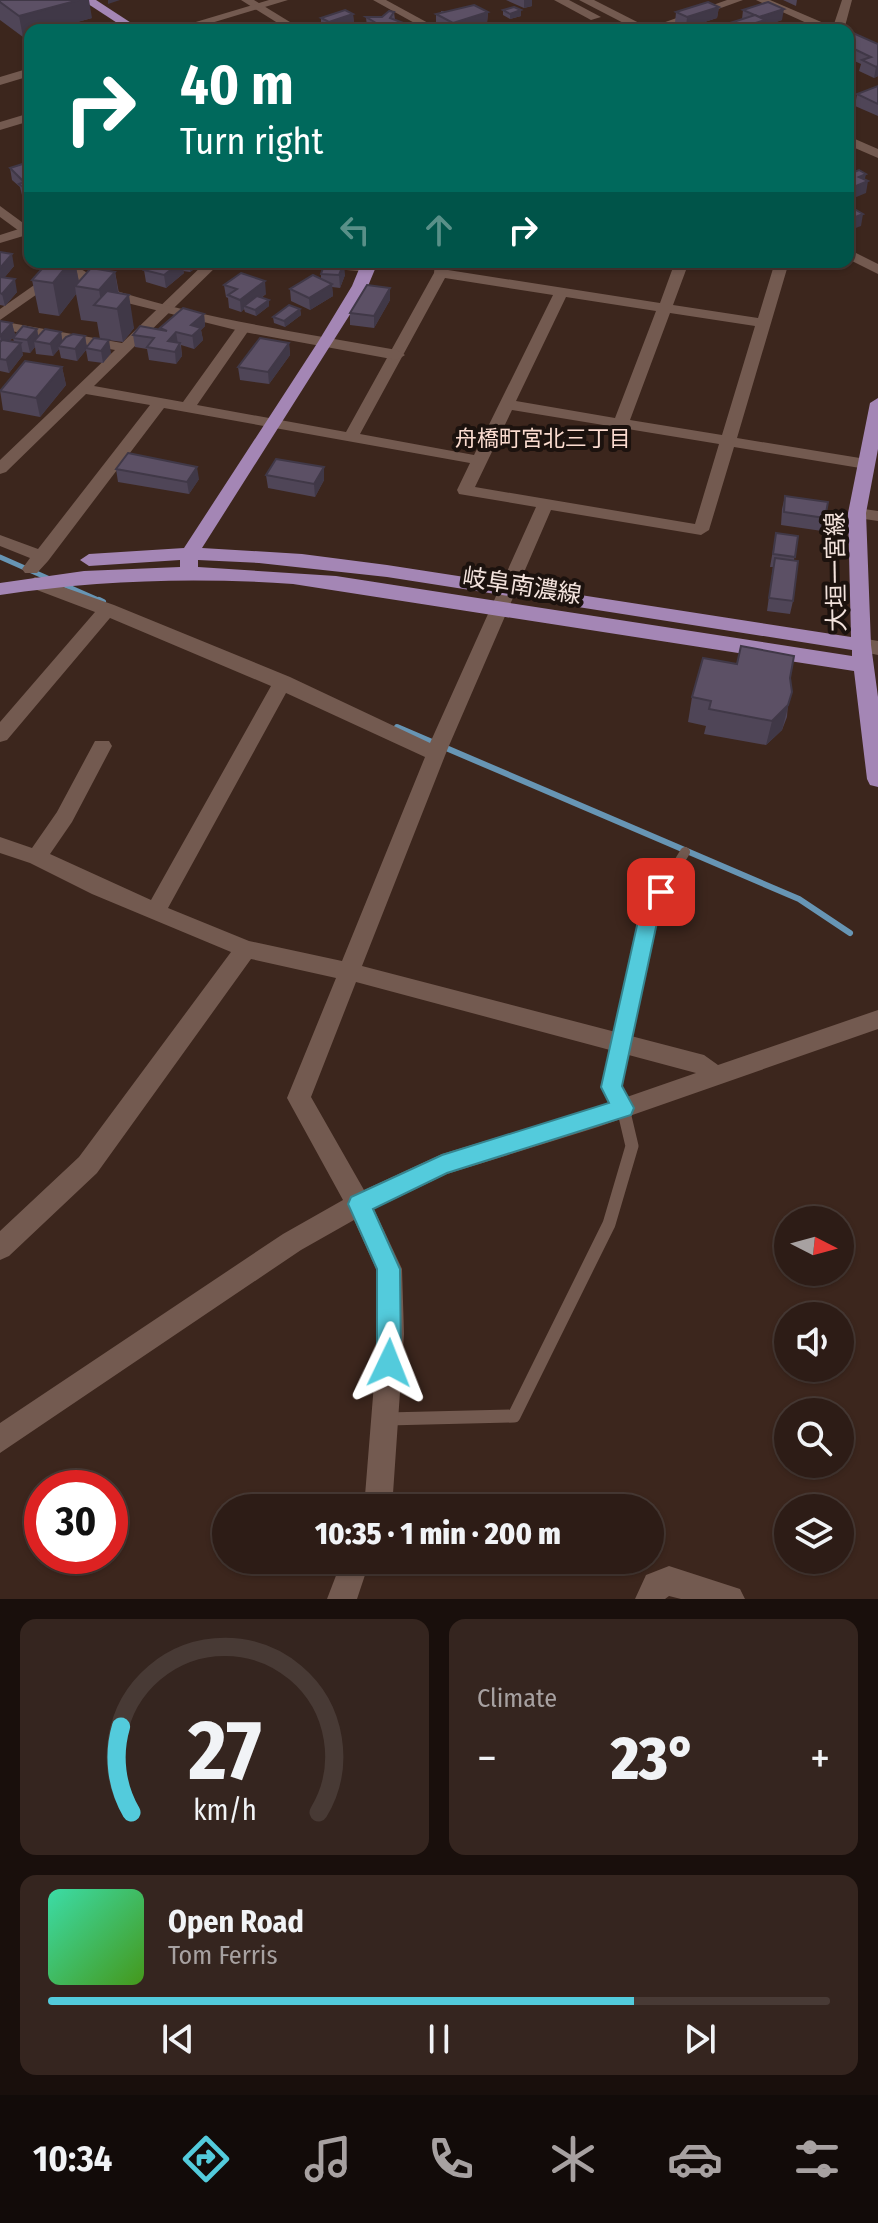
<!DOCTYPE html>
<meta charset="utf-8">
<style>
body{margin:0;font-family:"Fira Sans Condensed","Noto Sans JP",sans-serif;background:#35251f;color:#f1f3f6;height:100vh;display:flex;flex-direction:column;font-size:30px;white-space:nowrap}
*{box-sizing:border-box;margin:0}
p{font-size:26px;color:#a7a1a1}
.icon{flex:none;width:44px;height:44px;fill:none;stroke:currentColor;stroke-width:2;stroke-linecap:round;stroke-linejoin:round}
.map{position:relative;height:1599px;overflow:hidden}
.side{display:flex;flex-direction:column;gap:20px;padding:20px;background:#190f0c;flex:1}
.side>*{flex:none}
.guide{position:absolute;left:24px;top:24px;width:830px;height:244px;border-radius:16px;box-shadow:0 2px 6px #0004,0 0 0 2px #483a35;background:#00695c;color:#fff;overflow:hidden}
.needle{width:52px;rotate:96deg}
.fabs{position:absolute;left:774px;top:1206px;display:grid;gap:16px}
.fabs a{display:grid;place-items:center;width:80px;height:80px;border-radius:50%;background:#2d1c16;box-shadow:0 2px 6px #0004,0 0 0 2px #483a35;font-size:40px}
.speed{position:absolute;left:24px;top:1470px;display:flex;gap:16px;font-size:40px;font-weight:700;text-align:center}
.speed>*{display:grid;place-content:center;width:104px;height:104px;border-radius:50%;background:#2d1c16;box-shadow:0 2px 6px #0004,0 0 0 2px #483a35;line-height:1}
.speed .limit{border:12px solid #d22;background:#fff;color:#111}
.pin{position:absolute;display:grid;place-items:center;width:68px;height:68px;color:#fff;margin:-34px;border-radius:16px;box-shadow:0 4px 12px #0006}
.me{position:absolute;width:88px;margin:-44px;rotate:2deg;stroke-linejoin:round;filter:drop-shadow(0 0 6px #0008)}
.turn{display:flex;align-items:center;gap:28px;height:168px;padding:0 24px;font-size:36px}
.turn .icon{width:104px;height:104px;stroke-width:2.5}
.turn b{display:block;font-size:56px;line-height:68px}
.lanes{display:flex;align-items:center;height:76px;padding:0 24px;background:#0003;justify-content:center;gap:40px;direction:ltr}
.lanes .off{opacity:.35}
.big{font-size:60px;font-weight:800;line-height:1.1}
.side .card{flex:1;display:flex;flex-direction:column;justify-content:center;gap:12px;min-width:0;padding:0 28px;border-radius:16px;background:#35251f}
.side .dial{align-items:center;gap:0}
.dial svg{height:208px;overflow:visible;fill:none;stroke:#483a35;stroke-width:7;stroke-linecap:round;text-anchor:middle}
.dial text{fill:#f1f3f6;stroke:none}
.song{display:flex;align-items:center;gap:24px}
.cover{width:96px;height:96px;border-radius:12px;background:linear-gradient(135deg,hsl(160 70% 55%),hsl(100 70% 35%))}
.played{height:8px;border-radius:4px;background:linear-gradient(90deg,#53cbdc 75%,#483a35 75%)}
.keys{display:flex;justify-content:space-around;direction:ltr}
.heat{display:flex;justify-content:space-between;align-items:center;font-size:44px;direction:ltr}
.side .tiles{flex:1;display:grid;gap:20px;grid-template-columns:1fr 1fr}
.card:last-child{grid-column:span 2}
.trip{position:absolute;left:212px;top:1494px;width:452px;height:80px;border-radius:40px;background:#2d1c16;box-shadow:0 2px 6px #0004,0 0 0 2px #483a35;font-weight:800;line-height:80px;text-align:center}
.tab-bar{display:flex;height:128px;justify-content:space-around;align-items:center;background:#120b09;color:#a7a1a1}
.tab-bar .icon{width:56px;height:56px}
.tab-bar .on{color:#53cbdc}
.tab-bar b{font-size:36px;color:#f1f3f6}
.map>svg:first-child{display:block}
</style>
<div class="map">
<svg width="878" height="1599" viewBox="0 0 878 1599">
<rect width="100%" height="100%" fill="#3c261d"/>
<g fill="none" stroke-linecap="round" stroke-linejoin="round">
<g stroke="#6795b4" stroke-width="5">
<polyline points="0,557 52,580"/>
<polyline points="62,584 103,602"/>
</g>
<g stroke="#6795b4" stroke-width="6">
<polyline points="99,600 103,602"/>
<polyline points="397,727 799,899 850,933"/>
</g>
<polyline stroke="#735a50" stroke-width="10" points="622,1038 649,912 685,852"/>
<polyline stroke="#735a50" stroke-width="13" points="387,1419 514,1416 609,1224 632,1146 623,1108 611,1087 622,1036"/>
<g fill="#735a50" fill-rule="evenodd">
<polygon points="241,0 254,0 303,30 289,30"/>
<polygon points="373,0 386,0 441,30 427,30"/>
<polygon points="727,0 743,0 660,30 643,30"/>
<polygon points="756,0 770,0 833,27 842,0 852,0 844,30 822,30"/>
<polygon points="30,113 30,121 0,130 0,122"/>
<polygon points="25,227 30,228 30,234 0,243 0,235"/>
<polygon points="848,249 878,264 878,274 848,259"/>
<polygon points="67,262 83,262 0,320 0,309"/>
<path d="M 206,262 L 221,262 L 94,386 L 183,402 L 239,324 L 244,323 L 251,327 L 197,405 L 346,432 L 434,273 L 435,262 L 449,262 L 448,270 L 660,303 L 675,262 L 689,262 L 673,305 L 758,318 L 775,262 L 789,262 L 737,438 L 866,459 L 874,464 L 866,469 L 734,447 L 709,530 L 701,535 L 551,510 L 448,748 L 362,966 L 704,1055 L 718,1065 L 878,1010 L 878,1029 L 598,1127 L 447,1174 L 374,1209 L 402,1269 L 404,1334 L 392,1508 L 364,1508 L 378,1334 L 376,1269 L 354,1220 L 301,1250 L 0,1453 L 0,1423 L 283,1234 L 343,1200 L 287,1098 L 336,978 L 251,959 L 97,1173 L 9,1256 L 0,1260 L 0,1231 L 79,1157 L 231,952 L 92,894 L 30,863 L 0,853 L 0,837 L 32,848 L 57,812 L 95,741 L 109,741 L 112,746 L 72,822 L 50,854 L 151,900 L 271,686 L 110,618 L 7,740 L 0,742 L 0,722 L 95,612 L 29,587 L 26,583 L 35,577 L 114,605 L 290,677 L 430,743 L 536,507 L 459,494 L 457,490 L 470,463 L 164,408 L 48,561 L 37,573 L 25,573 L 22,569 L 30,558 L 0,546 L 0,535 L 38,549 L 150,405 L 86,394 L 6,472 L 0,474 L 0,460 L 115,350 L 0,329 L 0,321 L 122,343 ZM 445,278 L 553,295 L 474,455 L 360,434 ZM 566,297 L 656,311 L 615,418 L 516,401 ZM 670,313 L 755,326 L 722,435 L 630,420 ZM 512,410 L 719,444 L 695,524 L 475,487 ZM 286,693 L 425,757 L 342,961 L 249,941 L 168,908 ZM 356,982 L 696,1073 L 598,1107 L 442,1154 L 364,1190 L 311,1097 Z"/>
<path d="M 295,262 C 318,262 358,255 376,268 L 369,272 L 302,266 Z"/>
<polygon points="857,508 878,511 878,521 851,517 849,513 851,509"/>
<polygon points="342,1560 370,1560 357,1599 327,1599"/>
<polygon points="669,1566 740,1589 745,1599 681,1599 669,1596 665,1599 635,1599 646,1575"/>
</g>
<g fill="#735a50" fill-rule="evenodd">
<polygon points="269,0 288,0 188,30 169,30"/>
<polygon points="30,68 30,76 0,85 0,77"/>
<polygon points="0,206 30,228 30,239 0,217"/>
<path d="M 55,262 C 85,262 93,284 120,292 C 210,320 305,333 397,350 L 405,355 L 397,360 L 244,332 L 107,298 L 88,288 Z"/>
</g>
<g fill="#735a50" fill-rule="evenodd">
<polygon points="554,0 569,0 601,17 591,20"/>
<polygon points="579,0 594,0 653,30 637,30"/>
<polygon points="848,136 878,149 878,158 848,145"/>
<polygon points="861,638 878,641 878,655 854,650 851,645"/>
</g>
<g fill="#a486b5" fill-rule="evenodd">
<polygon points="82,0 96,0 142,30 128,30"/>
<path d="M 362,262 L 378,262 L 368,286 L 202,548 L 302,554 L 387,565 L 851,637 L 848,513 L 870,403 L 878,398 L 878,449 L 866,513 L 871,645 L 878,697 L 878,787 L 870,785 L 867,779 L 854,671 L 293,584 C 194,577 98,580 0,595 L 0,583 L 84,571 L 180,567 L 180,560 L 89,566 L 80,560 L 89,554 L 184,548 L 318,342 L 352,286 ZM 198,560 L 259,563 L 387,577 L 852,650 L 852,656 L 336,576 L 198,567 Z"/>
</g>
</g>
<g fill="#4f4557">
<polygon points="0,0 92,18 48,30 30,30 23,37 0,20"/>
<polygon points="506,0 532,0 532,6 524,8"/>
<polygon points="783,0 797,0 796,6"/>
<polygon points="719,7 717,18 686,28 675,23 676,12"/>
<polygon points="503,10 521,10 521,16 510,19 503,15"/>
<polygon points="743,10 782,20 764,26 763,30 729,30 730,23 742,19"/>
<polygon points="441,11 488,12 487,23 466,30 428,30 439,27 436,25 436,14 441,13"/>
<polygon points="394,12 395,20 406,30 370,30 367,28 366,17 382,17"/>
<polygon points="353,14 354,25 338,30 324,30 321,28 321,18"/>
<polygon points="848,35 878,44 878,76 874,78 859,71 861,64 848,58"/>
<polygon points="878,86 878,116 855,106 857,94"/>
<polygon points="30,163 30,202 22,195 20,187 12,180 10,168"/>
<polygon points="0,252 14,266 4,278 17,292 5,306 0,305"/>
<polygon points="48,262 75,262 79,282 115,272 119,293 134,328 123,342 100,339 97,322 81,320 76,294 59,316 39,313 32,280"/>
<polygon points="154,262 201,262 199,263 200,265 190,272 183,271 184,273 166,288 146,282 144,270"/>
<polygon points="225,262 246,262 240,267 225,263"/>
<polygon points="321,274 345,275 340,288 332,287 333,296 310,310 291,301 290,289 321,279"/>
<polygon points="224,285 266,294 261,298 269,306 256,316 245,312 244,309 241,312 229,308 228,298 226,297"/>
<polygon points="390,288 390,300 374,328 350,325 350,313"/>
<polygon points="300,309 301,315 285,327 274,323 273,317"/>
<polygon points="204,314 205,326 201,330 203,340 194,349 181,345 182,356 176,364 149,360 147,349 135,347 133,335 160,330 160,328"/>
<polygon points="0,321 12,323 15,335 10,341 14,342 13,338 37,329 38,336 61,332 62,341 85,336 87,347 111,353 103,363 88,361 86,350 77,361 61,358 59,349 53,356 36,354 35,347 30,353 22,352 23,355 9,373 0,371"/>
<polygon points="289,343 290,355 269,384 240,380 238,367"/>
<polygon points="62,367 66,385 40,417 3,410 0,390"/>
<polygon points="324,467 324,480 315,497 268,488 266,475"/>
<polygon points="116,469 199,479 189,494 118,482"/>
<polygon points="785,496 828,502 822,531 781,525 782,509"/>
<polygon points="776,533 798,536 794,560 793,601 790,614 767,611 773,567 770,567"/>
<polygon points="790,678 787,717 782,730 766,745 704,734 706,726 688,722 692,697"/>
</g>
<g fill="#403847">
<polygon points="79,0 89,0 92,18 48,30 30,30 30,35 23,37 19,16"/>
<polygon points="108,0 120,0 108,4"/>
<polygon points="524,0 532,0 532,6 524,8"/>
<polygon points="719,7 717,18 686,28 687,17"/>
<polygon points="784,9 782,20 764,26 763,30 740,30 740,28 759,17"/>
<polygon points="521,10 521,16 510,19 510,14"/>
<polygon points="488,12 487,23 466,30 453,30 453,23"/>
<polygon points="353,14 354,25 338,30 329,30 329,22"/>
<polygon points="406,24 406,30 390,30"/>
<polygon points="878,66 878,76 874,78 876,67"/>
<polygon points="866,174 864,183 868,181 866,193 854,198 852,209 848,210 849,189 859,177"/>
<polygon points="863,214 861,226 848,231 848,220"/>
<polygon points="12,254 14,266 0,283 0,268"/>
<polygon points="70,262 75,262 80,287 75,286 76,294 59,316 53,283"/>
<polygon points="181,262 182,262 184,273 166,288 164,275"/>
<polygon points="195,262 199,262 200,265 190,272 190,266"/>
<polygon points="344,263 345,275 340,288 339,275"/>
<polygon points="115,272 120,305 102,307 99,290"/>
<polygon points="15,279 17,292 5,306 2,294"/>
<polygon points="265,281 266,294 247,307 244,306 244,309 241,312 240,300"/>
<polygon points="332,284 333,296 310,310 309,298"/>
<polygon points="390,288 390,300 374,328 374,316"/>
<polygon points="129,295 134,328 123,342 117,309"/>
<polygon points="269,300 269,306 256,316 255,310"/>
<polygon points="300,309 301,315 285,327 284,321"/>
<polygon points="204,314 205,326 201,330 203,340 194,349 191,325"/>
<polygon points="12,323 15,335 3,348 0,336"/>
<polygon points="37,329 39,341 34,341 35,347 30,353 27,340"/>
<polygon points="61,332 63,345 58,346 59,349 53,356 50,344"/>
<polygon points="176,332 178,344 168,341"/>
<polygon points="85,336 87,349 86,348 86,350 77,361 75,349"/>
<polygon points="109,340 111,353 103,363 101,351"/>
<polygon points="21,343 23,355 9,373 6,360"/>
<polygon points="180,343 182,356 176,364 175,352"/>
<polygon points="289,343 290,355 269,384 268,372"/>
<polygon points="62,367 66,385 40,417 36,398"/>
<polygon points="197,467 199,479 189,494 187,482"/>
<polygon points="324,467 324,480 315,497 314,484"/>
<polygon points="792,692 782,730 766,745 772,721"/>
</g>
<g fill="#5c5065" stroke="#403847" stroke-width="2">
<polygon points="0,0 79,0 19,16 0,2"/>
<polygon points="708,2 719,7 687,17 676,12"/>
<polygon points="768,2 784,9 759,17 743,10"/>
<polygon points="474,5 488,12 453,23 436,14"/>
<polygon points="514,7 521,10 510,14 503,10"/>
<polygon points="345,10 353,14 329,22 321,18"/>
<polygon points="389,11 394,12 390,18 406,24 388,30 366,17 382,17"/>
<polygon points="755,15 765,20 740,28 730,23"/>
<polygon points="817,24 825,28 818,30 808,28"/>
<polygon points="440,26 446,30 428,30"/>
<polygon points="853,33 878,44 878,66 876,67 862,60 871,57 848,46 848,35"/>
<polygon points="878,86 878,104 857,94"/>
<polygon points="29,162 30,163 30,192 19,184 24,182 10,168"/>
<polygon points="859,170 866,174 859,177 868,181 849,189 848,188 848,171 852,173"/>
<polygon points="848,206 849,206 863,214 848,220"/>
<polygon points="0,252 12,254 0,268"/>
<polygon points="48,262 70,262 53,283 32,280"/>
<polygon points="154,262 181,262 164,275 144,270"/>
<polygon points="182,262 195,262 190,266 183,264"/>
<polygon points="325,262 344,263 339,275 321,274"/>
<polygon points="91,268 115,272 99,290 75,286"/>
<polygon points="241,273 265,281 240,300 228,295 237,289 224,285"/>
<polygon points="313,275 332,284 309,298 290,289"/>
<polygon points="0,277 15,279 2,294 0,293"/>
<polygon points="367,285 390,288 374,316 350,313"/>
<polygon points="107,291 129,295 117,309 94,305"/>
<polygon points="257,296 269,300 255,310 244,306"/>
<polygon points="289,305 300,309 284,321 273,317"/>
<polygon points="183,308 204,314 191,325 201,328 192,336 176,332 168,341 180,343 175,352 147,347 154,338 133,335 140,326 167,331 160,328"/>
<polygon points="0,321 12,323 0,336"/>
<polygon points="23,326 37,329 27,340 13,338"/>
<polygon points="45,329 61,332 50,344 34,341"/>
<polygon points="73,334 85,336 75,349 58,346 66,337"/>
<polygon points="94,338 109,340 101,351 86,348"/>
<polygon points="260,338 289,343 268,372 238,367"/>
<polygon points="2,340 21,343 6,360 0,359 0,342"/>
<polygon points="25,361 62,367 36,398 0,391"/>
<polygon points="128,453 197,467 187,482 116,469"/>
<polygon points="276,459 324,467 314,484 266,475"/>
<polygon points="785,496 828,502 825,518 784,512"/>
<polygon points="776,533 798,536 795,557 773,554"/>
<polygon points="775,558 798,561 793,601 769,598"/>
<polygon points="741,646 794,656 790,678 792,692 788,705 772,721 709,709 711,701 692,697 703,658 737,664"/>
</g>
<polygon fill="#53cbdc" stroke="#36848f" stroke-width="2" points="661,884 668,886 671,892 659,913 622,1086 634,1108 631,1115 447,1173 373,1209 400,1269 401,1363 398,1371 389,1375 380,1371 377,1363 377,1269 348,1204 351,1197 442,1155 609,1103 601,1087 640,912 654,886"/>
<g text-anchor="middle" stroke-width="8" stroke-linejoin="round" paint-order="stroke">
<g font-size="22" fill="#fbdcd0" stroke="#1c120e">
<text x="543" y="446">舟橋町宮北三丁目</text>
</g>
<g font-size="24" fill="#f3e3dd" stroke="#1c120e">
<text transform="translate(836 572) rotate(-91)" y="8">大垣一宮線</text>
<text transform="translate(522 586) rotate(9)" y="8">岐阜南濃線</text>
</g>
</g>
</svg>
<div class="fabs">
<a><svg class="needle" viewBox="-14 -14 28 28"><path d="M0-13l5 13h-10z" fill="#e53935"/><path d="M0 13l5-13h-10z" fill="#a7a1a1"/></svg></a>
<a><svg class="icon" aria-label="sound" viewBox="0 0 24 24"><path d="M4 9h4l5-4v14l-5-4H4zM17 9q2 3 0 6"/></svg></a>
<a><svg class="icon" aria-label="search" viewBox="0 0 24 24"><circle cx="10" cy="10" r="6"/><path d="M15 15l6 6"/></svg></a>
<a><svg class="icon" aria-label="layers" viewBox="0 0 24 24"><path d="M12 4l9 5-9 5-9-5zM3 14l9 5 9-5"/></svg></a>
</div>
<div class="speed"><div class="limit">30</div></div>
<div class="pin" style="left:661px;top:892px;background:#d93025"><svg class="icon" aria-label="arrive" viewBox="0 0 24 24"><path d="M6 21V4h12l-3 4 3 4H6"/></svg></div>
<svg class="me" style="left:389px;top:1363px" viewBox="-20 -20 40 40"><path d="M0-17L14 15 0 8-14 15z" fill="#53cbdc" stroke="#fff" stroke-width="4"/></svg>
<div class="trip">10:35 · 1 min · 200 m</div>
<div class="guide">
<div class="turn"><svg class="icon" aria-label="right" viewBox="0 0 24 24"><path d="M7 20v-9h11M14 6l5 5-5 5"/></svg><div><b>40 m</b>Turn right</div></div>
<div class="lanes"><svg class="icon off" aria-label="left" viewBox="0 0 24 24"><path d="M17 20v-9H6M10 6l-5 5 5 5"/></svg><svg class="icon off" aria-label="ahead" viewBox="0 0 24 24"><path d="M12 20V5M6 11l6-6 6 6"/></svg><svg class="icon" aria-label="right" viewBox="0 0 24 24"><path d="M7 20v-9h11M14 6l5 5-5 5"/></svg></div>
</div>
</div>
<section class="side">
<div class="tiles">
<div class="card dial"><svg viewBox="0 0 100 80">
<path d="M14 69A42 42 0 1 1 86 69"/>
<path d="M14 69A42 42 0 0 1 10 36" stroke="#53cbdc"/>
<text x="50" y="56" font-size="32" font-weight="700">27</text>
<text x="50" y="72" font-size="11">km/h</text>
</svg></div>
<div class="card"><p>Climate</p>
<div class="heat"><a>−</a><b class="big">23°</b><a>+</a></div>
</div>
<div class="card">
<div class="song"><i class="cover"></i><div><b>Open Road</b><p>Tom Ferris</p></div></div>
<div class="played"></div>
<div class="keys"><svg class="icon" aria-label="previous" viewBox="0 0 24 24"><path d="M18 5L8 12l10 7zM5 5v14"/></svg><svg class="icon" aria-label="pause" viewBox="0 0 24 24"><path d="M8 5v14M16 5v14"/></svg><svg class="icon" aria-label="next" viewBox="0 0 24 24"><path d="M6 5l10 7-10 7zM19 5v14"/></svg></div>
</div>
</div>
</section>
<nav class="tab-bar">
<b>10:34</b>
<svg class="icon on" aria-label="directions" viewBox="0 0 24 24"><path d="M12 3l9 9-9 9-9-9zM9 14v-3h6M13 9l2 2-2 2"/></svg>
<svg class="icon" aria-label="music" viewBox="0 0 24 24"><path d="M9 18V5l10-2v13"/><circle cx="6" cy="18" r="3"/><circle cx="16" cy="16" r="3"/></svg>
<svg class="icon" aria-label="phone" viewBox="0 0 24 24"><path d="M5 4h4l2 5-3 2q2 4 5 5l2-3 5 2v4C11 20 4 13 5 4z"/></svg>
<svg class="icon" aria-label="climate" viewBox="0 0 24 24"><path d="M12 3v18M4 7l16 10M4 17L20 7"/></svg>
<svg class="icon" aria-label="car" viewBox="0 0 24 24"><path d="M5 17H2v-5l4-1 3-4h7l3 4 3 1v5h-3M9 17h6M6 11h13"/><circle cx="7" cy="17" r="2"/><circle cx="17" cy="17" r="2"/></svg>
<svg class="icon" aria-label="filters" viewBox="0 0 24 24"><path d="M4 7h16M4 17h16"/><circle cx="9" cy="7" r="2"/><circle cx="15" cy="17" r="2"/></svg>
</nav>
